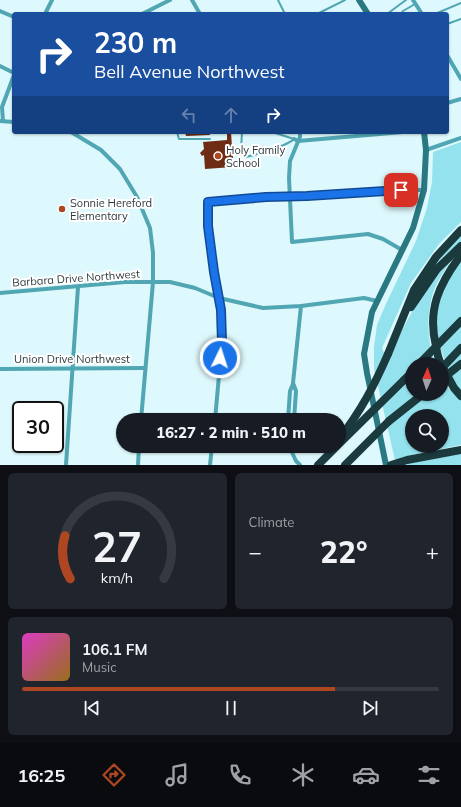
<!DOCTYPE html>
<meta charset="utf-8">
<style>
body{margin:0;font-family:Mulish,sans-serif;background:#20242c;color:#f1f3f6;height:100vh;display:flex;flex-direction:column;font-size:15px;white-space:nowrap}
*{box-sizing:border-box;margin:0}
p{font-size:13px;color:#9ea1a6}
.icon{flex:none;width:22px;height:22px;fill:none;stroke:currentColor;stroke-width:2;stroke-linecap:round;stroke-linejoin:round}
.map{position:relative;height:465px;overflow:hidden}
.side{display:flex;flex-direction:column;gap:8px;padding:8px;background:#0d0f14;flex:1}
.side>*{flex:none}
.banner{position:absolute;left:12px;top:12px;width:437px;height:122px;border-radius:4px;box-shadow:0 1px 3px #0004;background:#1a4fa0;color:#fff;overflow:hidden}
.needle{width:26px;rotate:3deg}
.buttons{position:absolute;left:405px;top:357px;display:grid;gap:8px}
.buttons a{display:grid;place-items:center;width:44px;height:44px;border-radius:50%;background:#171b24;box-shadow:0 1px 3px #0004;font-size:20px}
.speed{position:absolute;left:12px;top:401px;display:flex;gap:8px;font-size:20px;font-weight:700;text-align:center}
.speed>*{display:grid;place-content:center;width:52px;height:52px;border-radius:50%;background:#171b24;box-shadow:0 1px 3px #0004;line-height:1}
.speed .limit{border:2px solid #111;border-radius:6px;background:#fff;color:#111}
.pin{position:absolute;display:grid;place-items:center;width:34px;height:34px;color:#fff;margin:-17px;border-radius:8px;box-shadow:0 2px 6px #0006}
.me{position:absolute;width:44px;margin:-22px;rotate:4deg;stroke-linejoin:round;filter:drop-shadow(0 0 3px #0008)}
.turn{display:flex;align-items:center;gap:14px;height:84px;padding:0 16px;font-size:18px}
.turn .icon{width:52px;height:52px;stroke-width:2.5}
.turn b{display:block;font-size:28px;line-height:34px}
.lanes{display:flex;align-items:center;height:38px;padding:0 16px;background:#0003;justify-content:center;gap:20px;direction:ltr}
.lanes .off{opacity:.35}
.big{font-size:30px;font-weight:800;line-height:1.1}
.side .widget{flex:1;display:flex;flex-direction:column;justify-content:center;gap:6px;min-width:0;padding:0 14px;border-radius:6px;background:#20242c}
.side .dial{align-items:center;gap:0}
.dial svg{height:104px;overflow:visible;fill:none;stroke:#363941;stroke-width:7;stroke-linecap:round;text-anchor:middle}
.dial text{fill:#f1f3f6;stroke:none}
.song{display:flex;align-items:center;gap:12px}
.cover{width:48px;height:48px;border-radius:6px;background:linear-gradient(135deg,hsl(310 70% 55%),hsl(40 70% 35%))}
.played{height:4px;border-radius:2px;background:linear-gradient(90deg,#ae4721 75%,#363941 75%)}
.keys{display:flex;justify-content:space-around;direction:ltr}
.heat{display:flex;justify-content:space-between;align-items:center;font-size:22px;direction:ltr}
.side .tiles{flex:1;display:grid;gap:8px;grid-template-columns:1fr 1fr}
.widget:last-child{grid-column:span 2}
.trip{position:absolute;left:116px;top:413px;width:230px;height:40px;border-radius:20px;background:#171b24;box-shadow:0 1px 3px #0004;font-weight:800;line-height:40px;text-align:center}
.dock{display:flex;height:64px;justify-content:space-around;align-items:center;background:#090b0e;color:#9ea1a6}
.dock .icon{width:28px;height:28px}
.dock .current{color:#ae4721}
.dock b{font-size:18px;color:#f1f3f6}
.map>svg:first-child{display:block}
</style>
<div class="map">
<svg width="461" height="465" viewBox="0 0 461 465">
<rect width="100%" height="100%" fill="#def9fd"/>
<g fill="#93e2ed" fill-rule="evenodd">
<path d="M 461,142 L 461,222 L 439,244 L 411,283 L 382,348 L 388,363 L 403,328 L 432,276 L 455,255 C 447,267 438,279 433,293 C 426,315 427,343 436,364 L 412,364 L 412,394 L 442,394 L 442,376 L 448,388 L 461,400 L 461,445 L 407,456 L 395,460 L 374,369 L 374,347 L 377,325 L 385,306 L 416,241 L 427,208 L 432,182 L 433,152 ZM 412,416 L 442,416 L 442,446 L 412,446 Z"/>
<polygon points="461,235 461,241 442,258 433,268 430,268"/>
<polygon points="461,259 461,393 452,381 436,335 435,322 442,290"/>
<polygon points="461,453 461,465 403,465 408,463"/>
</g>
<g fill="#6f2c14">
<polygon points="185,132 210,132 210,135 186,136"/>
<polygon points="227,132 231,132 232,147 233,147 233,167 205,169 204,155 202,156 200,153 204,149 203,142 227,140"/>
</g>
<g fill="none" stroke-linecap="round" stroke-linejoin="round">
<g stroke="#50a6b2" stroke-width="2">
<polyline points="278,0 285,14"/>
<polyline points="317,14 345,0"/>
<polyline points="387,14 406,0"/>
<polyline points="401,14 403,11 415,4"/>
<polyline points="435,14 461,3"/>
<polyline points="447,24 461,19"/>
<polyline points="177,132 179,139 210,139"/>
<path d="M 242,132 L 241,150 L 244,157 C 253,156 289,145 294,139 L 272,132"/>
</g>
<g stroke="#50a6b2" stroke-width="4">
<polyline points="192,0 200,14"/>
<polyline points="413,0 422,14"/>
<polyline points="0,11 14,17"/>
<polyline points="45,14 52,0"/>
<polyline points="142,14 170,0"/>
<polyline points="447,55 461,79"/>
<polyline points="0,66 14,73"/>
<polyline points="447,103 461,99"/>
<polyline points="0,121 14,122"/>
<polyline points="3,121 2,107 14,75"/>
<polyline points="71,132 101,150 120,169 137,197 150,228 153,253 153,282 141,420"/>
<polyline points="300,132 300,137 290,161 289,178 292,242 368,234 383,239 402,250"/>
<polyline points="294,139 298,141 403,132"/>
<polyline points="426,150 461,138"/>
<polyline points="0,293 125,282 170,282 195,288 219,298 263,308 301,306 364,298 377,301"/>
<polyline points="0,369 145,368"/>
<polyline points="215,420 222,342 221,310 214,272 208,226 208,202 266,197 307,196 401,190 424,190"/>
<polyline points="288,420 290,391 293,384"/>
<polyline points="294,420 296,391 293,383 301,306"/>
<polyline points="289,446 296,461 300,465"/>
<polyline points="66,465 78,287"/>
<polyline points="138,465 139,446"/>
<polyline points="210,465 212,446"/>
</g>
<g stroke="#297882" stroke-width="6">
<polyline points="359,0 368,14"/>
<polyline points="386,465 367,373 364,354 372,312 413,228 424,190 426,150 424,132"/>
</g>
<g stroke="#1b3a3e" stroke-width="8">
<polyline points="411,307 437,269 461,246"/>
<polyline points="388,354 414,290 436,257 461,230"/>
<path d="M 441,364 C 438,358 437,353 436,346 C 427,310 439,284 461,255"/>
<polyline points="442,366 454,388 461,396"/>
<polyline points="404,380 412,372"/>
<polyline points="389,421 423,394"/>
<polyline points="318,465 337,446"/>
<polyline points="391,465 407,460 461,450"/>
</g>
<g stroke="#1b3a3e" stroke-width="8">
<polyline points="419,364 461,321"/>
<polyline points="442,368 461,348"/>
<polyline points="442,379 461,364"/>
<path d="M 339,439 C 361,411 374,386 388,354"/>
<polyline points="339,444 404,380"/>
<polyline points="345,465 389,421"/>
</g>
</g>
<g fill="none" stroke-linecap="round" stroke-linejoin="round">
<g stroke="#114b97" stroke-width="10">
<polyline id="route" points="220,358 222,342 221,310 214,272 208,226 208,202 266,197 307,196 401,190"/>
</g>
<use href="#route" stroke="#1a73e8" stroke-width="7"/>
</g>
<g fill="#ae4721" stroke="#fff" stroke-width="1.5">
<circle cx="218" cy="156" r="4"/>
<circle cx="62" cy="209" r="4"/>
</g>
<g text-anchor="middle" stroke-width="4" stroke-linejoin="round" paint-order="stroke">
<g font-size="11" fill="#2d3a3c" stroke="#fff" text-anchor="start">
<text x="226" y="154">Holy Family<tspan x="226" dy="13">School</tspan></text>
<text x="70" y="207">Sonnie Hereford<tspan x="70" dy="13">Elementary</tspan></text>
</g>
<g font-size="11" fill="#2d3a3c" stroke="#fff">
<text transform="translate(76 278) rotate(-4)" y="4">Barbara Drive Northwest</text>
<text x="72" y="363">Union Drive Northwest</text>
</g>
</g>
</svg>
<div class="buttons">
<a><svg class="needle" viewBox="-14 -14 28 28"><path d="M0-13l5 13h-10z" fill="#e53935"/><path d="M0 13l5-13h-10z" fill="#9ea1a6"/></svg></a>
<a><svg class="icon" aria-label="search" viewBox="0 0 24 24"><circle cx="10" cy="10" r="6"/><path d="M15 15l6 6"/></svg></a>
</div>
<div class="speed"><div class="limit">30</div></div>
<div class="pin" style="left:401px;top:190px;background:#d93025"><svg class="icon" aria-label="arrive" viewBox="0 0 24 24"><path d="M6 21V4h12l-3 4 3 4H6"/></svg></div>
<svg class="me" style="left:220px;top:358px" viewBox="-20 -20 40 40"><circle r="17" fill="#1a73e8" stroke="#fff" stroke-width="3"/><path d="M0-11L8 9 0 5-8 9z" fill="#fff"/></svg>
<div class="trip">16:27 · 2 min · 510 m</div>
<div class="banner">
<div class="turn"><svg class="icon" aria-label="right" viewBox="0 0 24 24"><path d="M7 20v-9h11M14 6l5 5-5 5"/></svg><div><b>230 m</b>Bell Avenue Northwest</div></div>
<div class="lanes"><svg class="icon off" aria-label="left" viewBox="0 0 24 24"><path d="M17 20v-9H6M10 6l-5 5 5 5"/></svg><svg class="icon off" aria-label="ahead" viewBox="0 0 24 24"><path d="M12 20V5M6 11l6-6 6 6"/></svg><svg class="icon" aria-label="right" viewBox="0 0 24 24"><path d="M7 20v-9h11M14 6l5 5-5 5"/></svg></div>
</div>
</div>
<section class="side">
<div class="tiles">
<div class="widget dial"><svg viewBox="0 0 100 80">
<path d="M14 69A42 42 0 1 1 86 69"/>
<path d="M14 69A42 42 0 0 1 10 36" stroke="#ae4721"/>
<text x="50" y="56" font-size="32" font-weight="700">27</text>
<text x="50" y="72" font-size="11">km/h</text>
</svg></div>
<div class="widget"><p>Climate</p>
<div class="heat"><a>−</a><b class="big">22°</b><a>+</a></div>
</div>
<div class="widget">
<div class="song"><i class="cover"></i><div><b>106.1 FM</b><p>Music</p></div></div>
<div class="played"></div>
<div class="keys"><svg class="icon" aria-label="previous" viewBox="0 0 24 24"><path d="M18 5L8 12l10 7zM5 5v14"/></svg><svg class="icon" aria-label="pause" viewBox="0 0 24 24"><path d="M8 5v14M16 5v14"/></svg><svg class="icon" aria-label="next" viewBox="0 0 24 24"><path d="M6 5l10 7-10 7zM19 5v14"/></svg></div>
</div>
</div>
</section>
<nav class="dock">
<b>16:25</b>
<svg class="icon current" aria-label="directions" viewBox="0 0 24 24"><path d="M12 3l9 9-9 9-9-9zM9 14v-3h6M13 9l2 2-2 2"/></svg>
<svg class="icon" aria-label="music" viewBox="0 0 24 24"><path d="M9 18V5l10-2v13"/><circle cx="6" cy="18" r="3"/><circle cx="16" cy="16" r="3"/></svg>
<svg class="icon" aria-label="phone" viewBox="0 0 24 24"><path d="M5 4h4l2 5-3 2q2 4 5 5l2-3 5 2v4C11 20 4 13 5 4z"/></svg>
<svg class="icon" aria-label="climate" viewBox="0 0 24 24"><path d="M12 3v18M4 7l16 10M4 17L20 7"/></svg>
<svg class="icon" aria-label="car" viewBox="0 0 24 24"><path d="M5 17H2v-5l4-1 3-4h7l3 4 3 1v5h-3M9 17h6M6 11h13"/><circle cx="7" cy="17" r="2"/><circle cx="17" cy="17" r="2"/></svg>
<svg class="icon" aria-label="filters" viewBox="0 0 24 24"><path d="M4 7h16M4 17h16"/><circle cx="9" cy="7" r="2"/><circle cx="15" cy="17" r="2"/></svg>
</nav>
